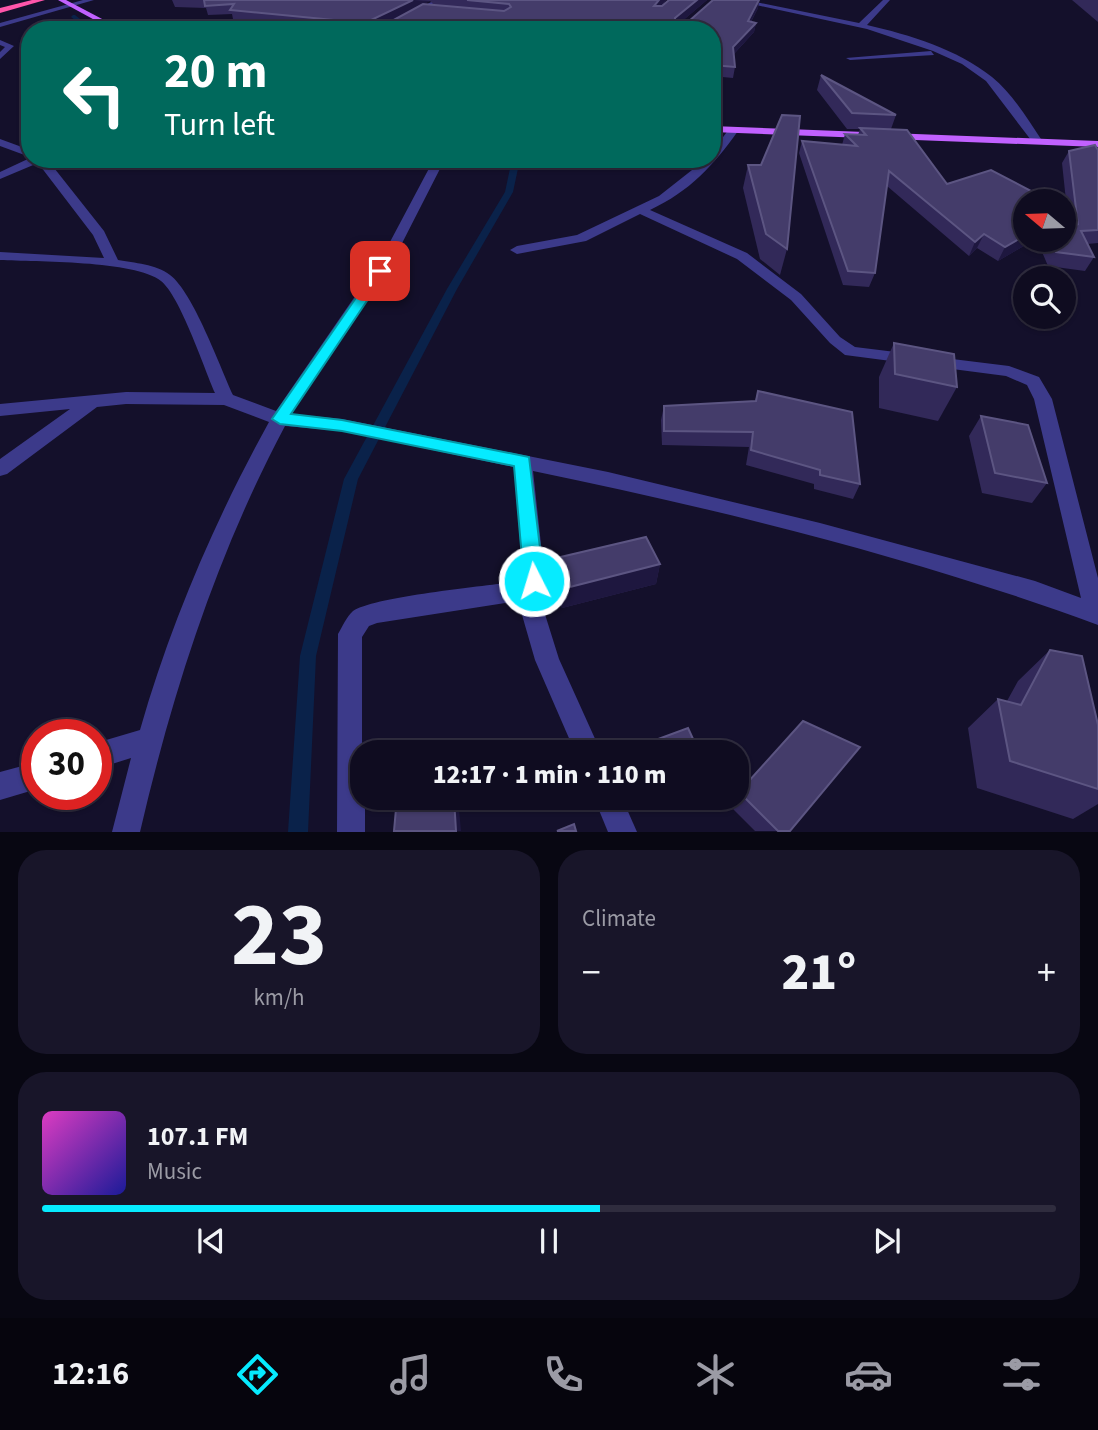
<!DOCTYPE html>
<meta charset="utf-8">
<style>
body{margin:0;font-family:"Source Sans 3",sans-serif;background:#181529;color:#f1f3f6;height:100vh;display:flex;flex-direction:column;font-size:26px;white-space:nowrap}
*{box-sizing:border-box;margin:0}
p{font-size:23px;color:#9b9ba5}
.icon{flex:none;width:38px;height:38px;fill:none;stroke:currentColor;stroke-width:2;stroke-linecap:round;stroke-linejoin:round}
.map{position:relative;height:832px;overflow:hidden}
.side{display:flex;flex-direction:column;gap:18px;padding:18px;background:#080712;flex:1}
.side>*{flex:none}
.hud{position:absolute;left:21px;top:21px;width:700px;height:147px;border-radius:28px;box-shadow:0 2px 5px #0004,0 0 0 2px #2f2c3e;background:#00695c;color:#fff;overflow:hidden}
.needle{width:46px;rotate:289deg}
.fabs{position:absolute;left:1013px;top:189px;display:grid;gap:14px}
.fabs a{display:grid;place-items:center;width:63px;height:63px;border-radius:50%;background:#0f0c20;box-shadow:0 2px 5px #0004,0 0 0 2px #2f2c3e;font-size:35px}
.speed{position:absolute;left:21px;top:719px;display:flex;gap:14px;font-size:35px;font-weight:700;text-align:center}
.speed>*{display:grid;place-content:center;width:91px;height:91px;border-radius:50%;background:#0f0c20;box-shadow:0 2px 5px #0004,0 0 0 2px #2f2c3e;line-height:1}
.speed .limit{border:10px solid #d22;background:#fff;color:#111}
.pin{position:absolute;display:grid;place-items:center;width:60px;height:60px;color:#fff;margin:-30px;border-radius:14px;box-shadow:0 4px 10px #0006}
.me{position:absolute;width:77px;margin:-38px;rotate:355deg;stroke-linejoin:round;filter:drop-shadow(0 0 5px #0008)}
.turn{display:flex;align-items:center;gap:24px;height:147px;padding:0 28px;font-size:32px}
.turn .icon{width:91px;height:91px;stroke-width:2.5}
.turn b{display:block;font-size:49px;line-height:60px}
.big{font-size:52px;font-weight:800;line-height:1.1}
.side .tile{flex:1;display:flex;flex-direction:column;justify-content:center;gap:10px;min-width:0;padding:0 24px;border-radius:28px;background:#181529}
.side .dial{align-items:center;gap:0}
.dial b{font-size:91px;line-height:1}
.song{display:flex;align-items:center;gap:21px}
.cover{width:84px;height:84px;border-radius:10px;background:linear-gradient(135deg,hsl(310 70% 55%),hsl(240 70% 35%))}
.played{height:7px;border-radius:4px;background:linear-gradient(90deg,#06ebff 55%,#2f2c3e 55%)}
.keys{display:flex;justify-content:space-around;direction:ltr}
.heat{display:flex;justify-content:space-between;align-items:center;font-size:38px;direction:ltr}
.side .tiles{flex:1;display:grid;gap:18px;grid-template-columns:1fr 1fr}
.tile:last-child{grid-column:span 2}
.trip{position:absolute;left:350px;top:740px;width:399px;height:70px;border-radius:28px;background:#0f0c20;box-shadow:0 2px 5px #0004,0 0 0 2px #2f2c3e;font-weight:800;line-height:70px;text-align:center}
.menu{display:flex;height:112px;justify-content:space-around;align-items:center;background:#06050d;color:#9b9ba5}
.menu .icon{width:49px;height:49px}
.menu .on{color:#06ebff}
.menu b{font-size:32px;color:#f1f3f6}
.map>svg:first-child{display:block}
</style>
<div class="map">
<svg width="1098" height="832" viewBox="0 0 1098 832">
<rect width="100%" height="100%" fill="#14102b"/>
<g fill="none" stroke-linecap="round" stroke-linejoin="round">
<g fill="#0a224a" fill-rule="evenodd">
<polygon points="73,15 75,15 94,30 88,30 71,17"/>
<polygon points="512,159 520,159 513,192 457,289 358,479 316,656 308,832 288,832 300,656 344,479 447,289 505,192"/>
</g>
<g fill="#3c3a8a" fill-rule="evenodd">
<polygon points="83,0 94,0 0,27 0,23"/>
<polygon points="435,0 443,0 389,30 379,30"/>
<path d="M 733,0 L 746,0 L 859,23 L 883,0 L 890,0 L 867,25 C 910,35 957,49 992,77 C 1013,94 1028,120 1043,142 L 1034,144 L 986,81 L 962,64 L 933,51 L 867,29 Z"/>
<polygon points="0,40 14,46 0,59 0,52 5,47 0,45"/>
<polygon points="931,51 934,55 850,60 846,58"/>
<path d="M 729,129 L 738,131 C 713,166 690,191 650,210 L 747,253 L 801,294 L 840,337 L 855,347 L 1009,366 L 1039,377 L 1052,399 L 1098,578 L 1098,625 C 917,558 722,510 533,471 L 545,581 L 538,592 L 559,659 L 601,752 L 575,752 L 535,660 L 518,601 L 377,623 L 369,626 L 362,637 L 362,798 L 365,798 L 365,832 L 337,832 L 338,634 C 342,627 347,616 353,611 C 375,596 488,586 520,581 L 523,578 L 514,467 L 342,431 L 285,426 C 217,554 173,690 140,832 L 112,832 L 131,758 L 96,769 L 96,743 L 140,730 C 171,622 215,520 269,422 L 224,405 L 126,404 L 97,407 L 7,474 L 0,476 L 0,459 L 70,409 L 0,416 L 0,404 L 126,392 L 215,393 C 204,368 180,296 161,281 C 135,260 35,262 0,260 L 0,252 L 104,258 L 93,235 L 38,163 L 0,179 L 0,172 L 30,158 L 47,159 L 104,231 L 118,260 C 134,263 156,264 170,275 C 193,292 220,367 233,395 L 276,411 L 382,257 L 434,159 L 445,159 L 395,257 L 291,414 L 342,419 L 608,472 L 820,523 L 1035,581 L 1081,598 L 1034,399 L 1027,385 L 1006,376 L 845,355 L 830,343 L 791,300 L 737,259 L 640,214 L 586,241 L 517,254 L 510,250 L 517,246 L 577,235 L 659,196 L 706,159 L 712,159 L 712,152 Z"/>
<polygon points="0,139 30,150 30,157 0,146"/>
<polygon points="37,762 37,789 0,800 0,772"/>
<polygon points="594,798 622,798 637,832 608,832"/>
</g>
<g fill="#c161ff" fill-rule="evenodd">
<polygon points="58,0 66,0 123,30 113,30"/>
<polygon points="712,126 1098,141 1098,147 712,132"/>
</g>
<polygon fill="#f5a" fill-rule="evenodd" points="32,0 45,0 0,13 0,8"/>
</g>
<g fill="#322959" fill-rule="evenodd">
<path d="M 172,0 L 666,0 L 661,6 L 669,0 L 707,0 L 681,22 L 688,22 L 713,0 L 762,0 L 759,0 L 758,8 L 751,22 L 756,23 L 754,32 L 734,54 L 735,67 L 733,78 L 712,76 L 712,30 L 389,30 L 388,23 L 410,11 L 373,30 L 338,30 L 233,19 L 232,14 L 208,15 L 206,8 L 175,7 ZM 430,1 L 434,5 L 423,4 Z"/>
<polygon points="1072,0 1098,0 1098,22"/>
<polygon points="821,75 896,115 891,129 947,184 1026,240 1034,240 998,261 977,248 969,256 887,186 875,273 869,287 843,285 799,153 802,141 842,145 845,134 858,135 860,129 847,129 817,90"/>
<polygon points="1098,150 1098,243 1087,244 1094,257 1085,271 1048,266 1037,240 1064,240 1067,210 1062,163 1069,151"/>
<polygon points="748,165 787,249 780,275 760,259 743,188"/>
<polygon points="894,343 957,387 938,421 879,408 879,377"/>
<polygon points="758,391 860,484 853,499 814,489 814,484 746,465 749,447 662,445 661,420 664,406 755,401"/>
<polygon points="981,416 1047,483 1032,503 982,493 969,436"/>
<polygon points="552,559 660,564 656,584 562,608 552,578"/>
<polygon points="1050,650 1098,725 1098,804 1073,819 977,788 968,728 998,699 1007,701 1018,681"/>
<polygon points="739,792 790,831 755,831 731,807"/>
<polygon points="636,798 667,798 640,808"/>
</g>
<g fill="#1e173f">
<polygon points="413,0 430,1 373,30 366,30 365,23"/>
<polygon points="659,0 666,0 653,15 654,6"/>
<polygon points="697,0 707,0 674,28 675,18"/>
<polygon points="759,0 758,8 746,31 748,21"/>
<polygon points="756,23 754,32 731,57 733,47"/>
<polygon points="984,234 977,248 969,256 975,242"/>
<polygon points="1026,235 1026,240 1034,240 998,261 1005,247"/>
<polygon points="660,564 656,584 562,608 562,589"/>
<polygon points="454,798 458,798 461,831 456,831"/>
<polygon points="649,798 667,798 640,808 642,801"/>
</g>
<g fill="#443c6a" stroke="#5c5582" stroke-width="2">
<polygon points="204,0 413,0 365,23 230,10 234,4 205,6"/>
<polygon points="467,0 659,0 654,6 662,6 669,0 697,0 675,18 675,22 688,22 713,0 759,0 748,21 756,23 733,47 735,67 712,65 712,30 532,30 496,26 489,30 429,30 388,23 423,4 504,11 511,7 509,4"/>
<polygon points="821,75 896,115 852,113"/>
<polygon points="782,115 800,116 787,249 766,234 748,165 761,165"/>
<polygon points="860,128 907,130 947,184 991,170 1050,201 1026,201 1026,235 1005,247 984,234 975,242 889,171 875,273 848,271 802,141 857,146 845,134 866,135"/>
<polygon points="1095,145 1098,150 1098,230 1081,231 1094,257 1056,252 1050,240 1064,240 1064,209 1072,213 1078,225 1069,151"/>
<polygon points="894,343 954,354 957,387 895,374"/>
<polygon points="758,391 852,412 860,484 820,475 820,470 751,450 753,432 664,431 664,406 756,401"/>
<polygon points="981,416 1028,425 1047,483 995,473"/>
<polygon points="646,537 660,564 562,589 552,559"/>
<polygon points="1050,650 1082,656 1098,725 1098,789 1010,761 998,699 1021,705"/>
<polygon points="803,721 860,747 790,831 778,831 739,792"/>
<polygon points="688,728 699,752 623,752"/>
<polygon points="451,745 451,752 401,752 401,749"/>
<polygon points="397,798 454,798 456,831 394,831"/>
<polygon points="574,824 576,831 557,831"/>
</g>
<polygon fill="#06ebff" stroke="#0499a6" stroke-width="2" points="376,269 387,271 291,414 342,420 529,457 544,581 541,587 534,589 527,587 524,581 514,466 342,431 280,424 272,419"/>
</svg>
<div class="fabs">
<a><svg class="needle" viewBox="-14 -14 28 28"><path d="M0-13l5 13h-10z" fill="#e53935"/><path d="M0 13l5-13h-10z" fill="#9b9ba5"/></svg></a>
<a><svg class="icon" aria-label="search" viewBox="0 0 24 24"><circle cx="10" cy="10" r="6"/><path d="M15 15l6 6"/></svg></a>
</div>
<div class="speed"><div class="limit">30</div></div>
<div class="pin" style="left:380px;top:271px;background:#d93025"><svg class="icon" aria-label="arrive" viewBox="0 0 24 24"><path d="M6 21V4h12l-3 4 3 4H6"/></svg></div>
<svg class="me" style="left:534px;top:581px" viewBox="-20 -20 40 40"><circle r="17" fill="#06ebff" stroke="#fff" stroke-width="3"/><path d="M0-11L8 9 0 5-8 9z" fill="#fff"/></svg>
<div class="trip">12:17 · 1 min · 110 m</div>
<div class="hud">
<div class="turn"><svg class="icon" aria-label="left" viewBox="0 0 24 24"><path d="M17 20v-9H6M10 6l-5 5 5 5"/></svg><div><b>20 m</b>Turn left</div></div>
</div>
</div>
<section class="side">
<div class="tiles">
<div class="tile dial"><b>23</b><p>km/h</p></div>
<div class="tile"><p>Climate</p>
<div class="heat"><a>−</a><b class="big">21°</b><a>+</a></div>
</div>
<div class="tile">
<div class="song"><i class="cover"></i><div><b>107.1 FM</b><p>Music</p></div></div>
<div class="played"></div>
<div class="keys"><svg class="icon" aria-label="previous" viewBox="0 0 24 24"><path d="M18 5L8 12l10 7zM5 5v14"/></svg><svg class="icon" aria-label="pause" viewBox="0 0 24 24"><path d="M8 5v14M16 5v14"/></svg><svg class="icon" aria-label="next" viewBox="0 0 24 24"><path d="M6 5l10 7-10 7zM19 5v14"/></svg></div>
</div>
</div>
</section>
<nav class="menu">
<b>12:16</b>
<svg class="icon on" aria-label="directions" viewBox="0 0 24 24"><path d="M12 3l9 9-9 9-9-9zM9 14v-3h6M13 9l2 2-2 2"/></svg>
<svg class="icon" aria-label="music" viewBox="0 0 24 24"><path d="M9 18V5l10-2v13"/><circle cx="6" cy="18" r="3"/><circle cx="16" cy="16" r="3"/></svg>
<svg class="icon" aria-label="phone" viewBox="0 0 24 24"><path d="M5 4h4l2 5-3 2q2 4 5 5l2-3 5 2v4C11 20 4 13 5 4z"/></svg>
<svg class="icon" aria-label="climate" viewBox="0 0 24 24"><path d="M12 3v18M4 7l16 10M4 17L20 7"/></svg>
<svg class="icon" aria-label="car" viewBox="0 0 24 24"><path d="M5 17H2v-5l4-1 3-4h7l3 4 3 1v5h-3M9 17h6M6 11h13"/><circle cx="7" cy="17" r="2"/><circle cx="17" cy="17" r="2"/></svg>
<svg class="icon" aria-label="filters" viewBox="0 0 24 24"><path d="M4 7h16M4 17h16"/><circle cx="9" cy="7" r="2"/><circle cx="15" cy="17" r="2"/></svg>
</nav>
